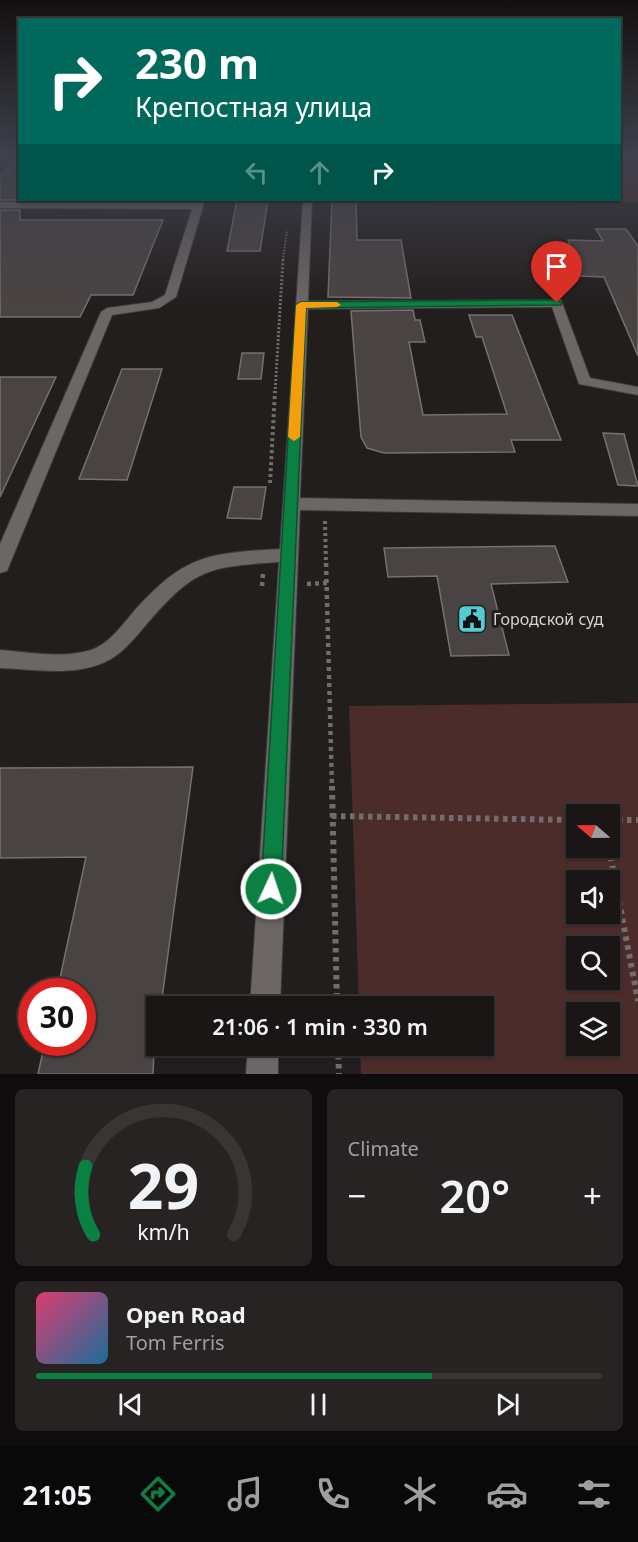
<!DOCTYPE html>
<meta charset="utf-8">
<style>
body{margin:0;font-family:"Noto Sans",sans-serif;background:#272323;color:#f1f3f6;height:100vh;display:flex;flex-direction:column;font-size:22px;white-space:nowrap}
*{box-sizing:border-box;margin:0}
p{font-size:20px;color:#9f9fa1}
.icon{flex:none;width:33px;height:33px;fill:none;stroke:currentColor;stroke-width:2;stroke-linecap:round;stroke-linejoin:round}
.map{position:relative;height:1074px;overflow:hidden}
.panel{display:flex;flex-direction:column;gap:15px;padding:15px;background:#0e0c0c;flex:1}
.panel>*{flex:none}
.banner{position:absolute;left:18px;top:18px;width:603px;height:183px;border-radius:0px;box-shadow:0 2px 4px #0004,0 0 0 2px #383535;background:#00695c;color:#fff;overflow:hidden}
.needle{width:39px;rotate:290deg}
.buttons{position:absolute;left:566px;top:804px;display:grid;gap:12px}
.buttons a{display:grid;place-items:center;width:54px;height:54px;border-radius:0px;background:#1a1616;box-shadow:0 2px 4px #0004,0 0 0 2px #383535;font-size:30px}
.speed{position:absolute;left:18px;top:978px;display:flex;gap:12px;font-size:30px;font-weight:700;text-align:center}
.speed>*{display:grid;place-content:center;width:78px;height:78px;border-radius:50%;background:#1a1616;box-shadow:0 2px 4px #0004,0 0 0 2px #383535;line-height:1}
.speed .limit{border:9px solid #d22;background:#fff;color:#111}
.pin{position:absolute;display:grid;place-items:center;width:51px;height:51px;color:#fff;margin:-62px -26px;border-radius:50% 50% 50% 0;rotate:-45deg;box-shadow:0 0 6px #0007}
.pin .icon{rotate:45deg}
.me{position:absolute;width:66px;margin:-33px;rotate:3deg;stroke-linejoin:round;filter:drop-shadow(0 0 4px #0008)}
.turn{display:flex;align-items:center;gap:21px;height:126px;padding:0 18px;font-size:27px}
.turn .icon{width:78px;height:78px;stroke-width:2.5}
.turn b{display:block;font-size:42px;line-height:51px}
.lanes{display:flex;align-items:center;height:57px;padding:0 18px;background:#0003;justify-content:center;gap:30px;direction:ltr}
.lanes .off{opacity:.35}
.big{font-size:45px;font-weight:600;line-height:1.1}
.panel .tile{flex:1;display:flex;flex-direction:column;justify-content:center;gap:9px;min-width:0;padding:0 21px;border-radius:9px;background:#272323}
.panel .dial{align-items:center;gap:0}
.dial svg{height:156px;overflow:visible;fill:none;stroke:#383535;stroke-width:7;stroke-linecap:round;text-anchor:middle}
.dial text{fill:#f1f3f6;stroke:none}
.song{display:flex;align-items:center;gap:18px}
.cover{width:72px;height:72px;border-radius:9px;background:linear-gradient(135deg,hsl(340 70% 55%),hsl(200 70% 35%))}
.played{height:6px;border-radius:3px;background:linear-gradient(90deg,#0b8043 70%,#383535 70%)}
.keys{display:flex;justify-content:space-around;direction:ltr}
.heat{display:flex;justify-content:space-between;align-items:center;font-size:33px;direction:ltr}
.panel .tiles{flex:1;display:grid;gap:15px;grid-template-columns:1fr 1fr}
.tile:last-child{grid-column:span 2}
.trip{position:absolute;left:146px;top:996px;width:348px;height:60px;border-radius:0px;background:#1a1616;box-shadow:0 2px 4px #0004,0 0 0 2px #383535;font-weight:600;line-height:60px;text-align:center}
.tab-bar{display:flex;height:96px;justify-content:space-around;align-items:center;background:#0a0909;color:#9f9fa1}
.tab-bar .icon{width:42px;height:42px}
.tab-bar .on{color:#0b8043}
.tab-bar b{font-size:27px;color:#f1f3f6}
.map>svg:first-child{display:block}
</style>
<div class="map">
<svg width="638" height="1074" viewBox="0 0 638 1074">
<rect width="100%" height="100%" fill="#231e1e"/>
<g fill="#4c2b2b" fill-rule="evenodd">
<polygon points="620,157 638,158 638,203 434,204 406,200 620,200"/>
<path d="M 638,703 L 638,1074 L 361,1074 L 360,1046 L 483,1046 L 483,1006 L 359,1006 L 349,706 ZM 576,814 L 609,814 L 609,848 L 576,848 ZM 576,880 L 609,880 L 609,914 L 576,914 ZM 576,946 L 609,946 L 609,980 L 576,980 ZM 576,1012 L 609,1012 L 609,1046 L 576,1046 Z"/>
</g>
<g fill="#4a4343" stroke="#777070" stroke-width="1.5">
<polygon points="18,157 20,200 0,200 0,177"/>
<polygon points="237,200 268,200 260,251 227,251"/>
<polygon points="332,200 356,200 357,240 401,240 411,298 328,297"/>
<polygon points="0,210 20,210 20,220 163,220 133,295 91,295 80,317 0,317"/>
<polygon points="596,229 626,229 638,246 638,356 604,277 579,276 568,240 603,241"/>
<polygon points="413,310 415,320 420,320 425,342 409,342 423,415 507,414 482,337 476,337 469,315 512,315 561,440 511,440 515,452 384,453 367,448 361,437 351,311"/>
<polygon points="242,353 264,353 261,379 238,379"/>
<polygon points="122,369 162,369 127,480 79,479"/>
<polygon points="0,377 56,377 0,497"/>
<polygon points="603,433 624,434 638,486 618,485"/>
<polygon points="234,487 266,487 261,519 227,518"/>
<polygon points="555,546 568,582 491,584 509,655 451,656 437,576 388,577 384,548"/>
<polygon points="193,767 161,1006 156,1006 153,1074 38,1074 45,1042 82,1042 82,992 57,992 86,857 0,858 0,768"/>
</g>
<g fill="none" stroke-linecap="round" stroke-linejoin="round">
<g stroke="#3e3939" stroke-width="2">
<g id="minor">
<polygon points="196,200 205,200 176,297 159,308 112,315 9,566 7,571 0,573 0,544 101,312 107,308 152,302 165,295 192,209 0,208 0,202 194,203"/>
<path d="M 303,200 L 312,200 L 308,301 L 561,300 L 590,378 L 638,387 L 638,395 L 579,384 L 552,307 L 308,309 L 300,498 L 638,504 L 638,516 L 300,510 L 280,1006 L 250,1006 L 279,562 C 205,567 194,569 145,626 C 134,639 121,655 105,662 C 72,677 34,669 0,668 L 0,650 C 28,652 63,659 91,650 C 109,644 123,624 135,610 C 185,555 207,553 280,549 Z"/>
<polygon points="248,1046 278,1046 278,1074 246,1074"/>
</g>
</g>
<polyline stroke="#726d6d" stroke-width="2" stroke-dasharray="1.5 1.5" stroke-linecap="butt" points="283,260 287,230"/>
<polyline stroke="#726d6d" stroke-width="3" stroke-dasharray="2 2" stroke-linecap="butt" points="275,393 283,259"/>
<g stroke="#726d6d" stroke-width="4" stroke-dasharray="3 3" stroke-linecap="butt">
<polyline points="270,483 275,391"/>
<polyline points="325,521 326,565"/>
</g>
<g stroke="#726d6d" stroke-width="4.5" stroke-dasharray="4 4" stroke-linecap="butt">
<polyline points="326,563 332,787"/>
<polyline points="263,574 262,586 266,586"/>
<polyline points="307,584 327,583"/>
</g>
<g stroke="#726d6d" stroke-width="6" stroke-dasharray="4.5 4.5" stroke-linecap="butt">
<polyline points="332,786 337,1006"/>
<polyline points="332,816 576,820"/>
<polyline points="609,820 638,820"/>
<polyline points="609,848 638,1001"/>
<polyline points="338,1046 339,1074"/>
</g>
<use href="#minor" fill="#6d6666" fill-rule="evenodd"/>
</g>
<linearGradient id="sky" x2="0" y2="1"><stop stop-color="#131010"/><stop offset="0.51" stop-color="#3f414c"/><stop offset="1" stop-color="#3f414c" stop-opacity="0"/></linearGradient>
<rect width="638" height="307" fill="url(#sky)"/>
<polygon fill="#0b8043" stroke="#07532c" stroke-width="1.5" points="557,300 562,303 561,305 306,308 281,889 278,897 271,899 264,897 261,889 296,305 301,302"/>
<polygon fill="#f59e0b" points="301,302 337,302 341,305 337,307 306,308 300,437 294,441 288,437 296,305"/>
<defs>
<g id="civic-square" transform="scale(1.5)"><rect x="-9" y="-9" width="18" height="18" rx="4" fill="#51ccd2" stroke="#231e1e"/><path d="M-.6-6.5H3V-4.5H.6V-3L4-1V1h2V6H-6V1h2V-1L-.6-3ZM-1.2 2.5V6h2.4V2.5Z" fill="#111"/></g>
</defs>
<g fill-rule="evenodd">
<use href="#civic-square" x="472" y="619"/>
</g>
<g text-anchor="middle" stroke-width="6" stroke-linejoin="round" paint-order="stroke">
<g font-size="16" fill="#d8d4d4" stroke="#231e1e" text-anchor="start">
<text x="493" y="625">Городской суд</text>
</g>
</g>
</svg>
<div class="buttons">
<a><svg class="needle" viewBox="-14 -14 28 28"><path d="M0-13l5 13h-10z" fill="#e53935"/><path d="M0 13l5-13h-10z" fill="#9f9fa1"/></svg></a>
<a><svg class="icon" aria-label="sound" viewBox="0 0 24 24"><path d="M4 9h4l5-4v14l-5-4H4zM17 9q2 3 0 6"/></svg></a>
<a><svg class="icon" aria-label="search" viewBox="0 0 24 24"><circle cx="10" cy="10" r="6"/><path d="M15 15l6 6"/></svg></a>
<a><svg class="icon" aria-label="layers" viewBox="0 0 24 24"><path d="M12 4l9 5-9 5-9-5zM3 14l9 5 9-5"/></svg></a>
</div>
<div class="speed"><div class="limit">30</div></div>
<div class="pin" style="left:557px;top:303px;background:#d93025"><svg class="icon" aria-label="arrive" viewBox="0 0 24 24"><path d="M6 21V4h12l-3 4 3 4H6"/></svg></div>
<svg class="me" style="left:271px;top:889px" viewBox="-20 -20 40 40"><circle r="17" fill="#0b8043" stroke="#fff" stroke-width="3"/><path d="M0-11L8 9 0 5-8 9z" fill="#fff"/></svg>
<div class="trip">21:06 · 1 min · 330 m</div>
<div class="banner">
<div class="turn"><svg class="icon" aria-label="right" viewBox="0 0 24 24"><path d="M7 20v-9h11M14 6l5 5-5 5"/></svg><div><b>230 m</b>Крепостная улица</div></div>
<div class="lanes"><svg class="icon off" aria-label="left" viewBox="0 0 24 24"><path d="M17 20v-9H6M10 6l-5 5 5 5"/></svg><svg class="icon off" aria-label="ahead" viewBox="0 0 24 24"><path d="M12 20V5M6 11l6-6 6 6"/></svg><svg class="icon" aria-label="right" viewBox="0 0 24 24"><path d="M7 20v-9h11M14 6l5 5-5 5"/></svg></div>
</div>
</div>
<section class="panel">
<div class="tiles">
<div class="tile dial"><svg viewBox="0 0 100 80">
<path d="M14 69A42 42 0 1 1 86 69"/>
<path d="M14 69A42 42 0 0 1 10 34" stroke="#0b8043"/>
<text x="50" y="56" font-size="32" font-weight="700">29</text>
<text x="50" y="72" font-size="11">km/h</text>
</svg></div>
<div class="tile"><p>Climate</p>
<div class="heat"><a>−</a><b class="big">20°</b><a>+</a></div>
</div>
<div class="tile">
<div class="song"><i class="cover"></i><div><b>Open Road</b><p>Tom Ferris</p></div></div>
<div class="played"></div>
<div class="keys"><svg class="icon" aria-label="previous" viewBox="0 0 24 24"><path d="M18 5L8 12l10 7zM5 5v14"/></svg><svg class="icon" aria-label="pause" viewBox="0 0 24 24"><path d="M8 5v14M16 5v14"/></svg><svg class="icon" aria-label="next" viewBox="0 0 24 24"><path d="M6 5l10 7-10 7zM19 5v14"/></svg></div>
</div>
</div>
</section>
<nav class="tab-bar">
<b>21:05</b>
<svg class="icon on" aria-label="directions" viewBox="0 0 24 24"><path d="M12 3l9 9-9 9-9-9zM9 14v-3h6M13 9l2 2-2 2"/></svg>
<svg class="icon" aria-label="music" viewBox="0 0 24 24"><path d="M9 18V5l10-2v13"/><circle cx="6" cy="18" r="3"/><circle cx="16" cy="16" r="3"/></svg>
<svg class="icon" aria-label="phone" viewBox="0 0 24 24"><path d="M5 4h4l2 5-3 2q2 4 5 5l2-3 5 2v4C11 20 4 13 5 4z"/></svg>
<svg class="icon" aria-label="climate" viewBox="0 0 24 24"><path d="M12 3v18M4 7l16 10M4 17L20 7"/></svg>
<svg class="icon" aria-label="car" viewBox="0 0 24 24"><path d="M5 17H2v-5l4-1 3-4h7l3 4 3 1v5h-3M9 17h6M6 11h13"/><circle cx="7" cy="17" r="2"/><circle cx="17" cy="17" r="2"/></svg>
<svg class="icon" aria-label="filters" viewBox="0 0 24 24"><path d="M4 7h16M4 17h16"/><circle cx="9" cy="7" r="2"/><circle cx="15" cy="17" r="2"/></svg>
</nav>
